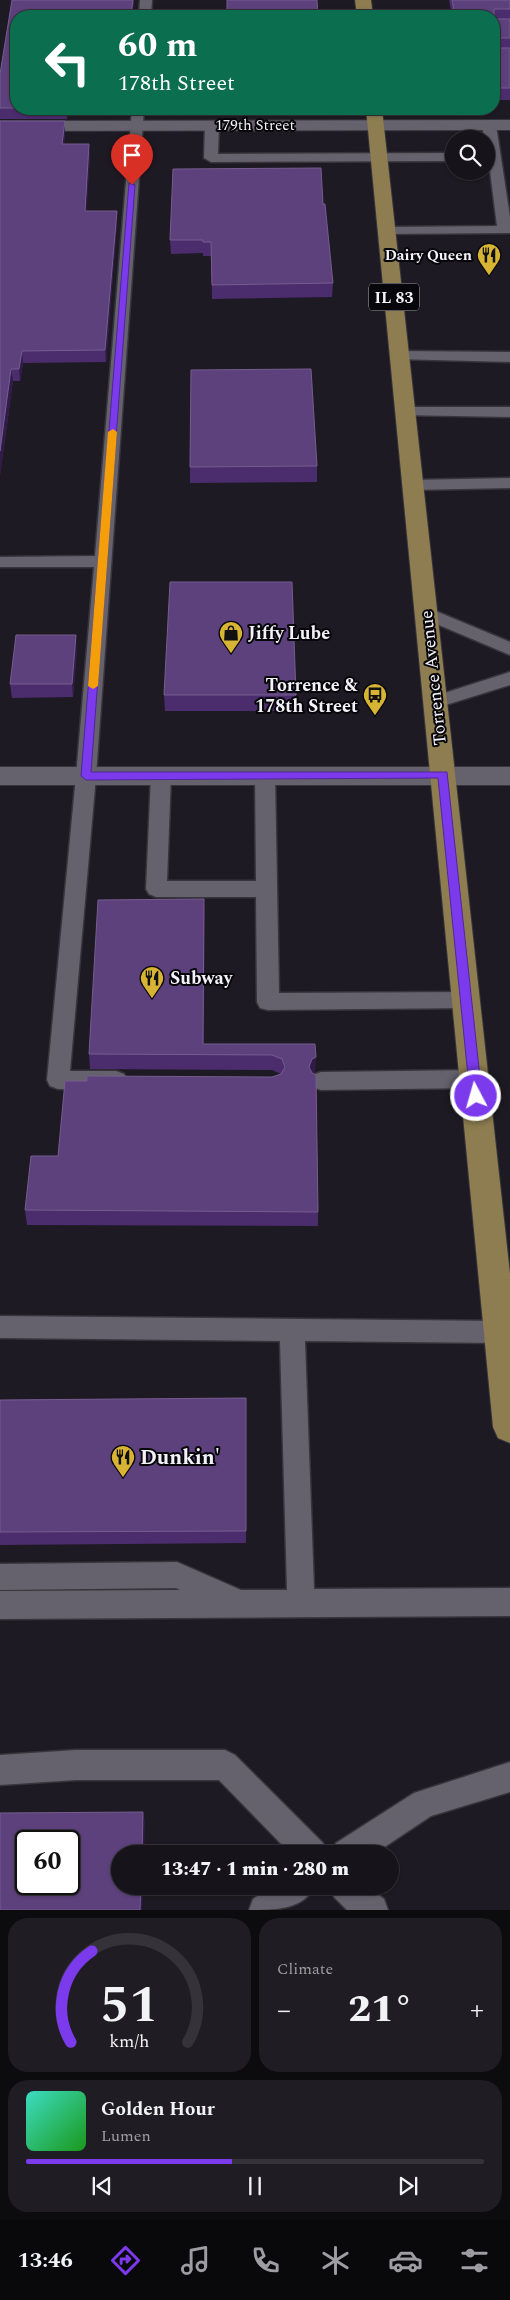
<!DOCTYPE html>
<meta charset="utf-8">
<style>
body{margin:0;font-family:Spectral,serif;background:#1f1d23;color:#f1f3f6;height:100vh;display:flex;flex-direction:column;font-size:19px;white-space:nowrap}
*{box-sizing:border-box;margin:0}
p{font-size:16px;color:#9e9ea2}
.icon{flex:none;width:28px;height:28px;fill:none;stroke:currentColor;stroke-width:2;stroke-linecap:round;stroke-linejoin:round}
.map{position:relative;height:1910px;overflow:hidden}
.details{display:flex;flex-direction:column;gap:8px;padding:8px;background:#0c0b0e;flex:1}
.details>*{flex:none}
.banner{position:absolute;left:10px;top:10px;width:490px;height:105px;border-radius:20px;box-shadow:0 1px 4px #0004,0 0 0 1px #353339;background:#0b6e4f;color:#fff;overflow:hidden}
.buttons{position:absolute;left:445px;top:130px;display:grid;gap:10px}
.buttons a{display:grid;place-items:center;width:50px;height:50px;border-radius:50%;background:#16141a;box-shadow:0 1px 4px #0004,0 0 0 1px #353339;font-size:25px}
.speed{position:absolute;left:15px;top:1830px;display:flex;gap:10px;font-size:25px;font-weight:700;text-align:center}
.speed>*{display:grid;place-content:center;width:65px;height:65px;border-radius:50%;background:#16141a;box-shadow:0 1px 4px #0004,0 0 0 1px #353339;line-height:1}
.speed .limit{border:2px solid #111;border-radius:8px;background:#fff;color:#111}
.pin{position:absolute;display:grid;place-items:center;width:42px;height:42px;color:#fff;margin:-51px -21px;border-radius:50% 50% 50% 0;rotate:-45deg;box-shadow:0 0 5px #0007}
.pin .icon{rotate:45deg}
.me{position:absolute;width:55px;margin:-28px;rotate:354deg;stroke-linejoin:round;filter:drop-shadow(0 0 4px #0008)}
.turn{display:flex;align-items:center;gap:18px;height:105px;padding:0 25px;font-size:22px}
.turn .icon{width:65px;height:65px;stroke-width:2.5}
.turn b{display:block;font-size:35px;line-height:42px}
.big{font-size:38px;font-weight:800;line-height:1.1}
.details .tile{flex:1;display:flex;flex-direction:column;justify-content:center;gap:8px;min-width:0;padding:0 18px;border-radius:20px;background:#1f1d23}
.details .dial{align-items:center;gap:0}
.dial svg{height:130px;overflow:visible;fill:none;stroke:#353339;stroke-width:7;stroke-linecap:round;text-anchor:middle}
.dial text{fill:#f1f3f6;stroke:none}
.song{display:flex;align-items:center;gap:15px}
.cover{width:60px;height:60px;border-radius:8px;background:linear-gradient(135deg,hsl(170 70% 55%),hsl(120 70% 35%))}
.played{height:5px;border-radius:2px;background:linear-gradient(90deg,#7c3aed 45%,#353339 45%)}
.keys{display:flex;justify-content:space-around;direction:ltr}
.heat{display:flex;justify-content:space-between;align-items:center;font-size:28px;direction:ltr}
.details .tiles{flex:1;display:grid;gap:8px;grid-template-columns:1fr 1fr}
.tile:last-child{grid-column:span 2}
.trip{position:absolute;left:111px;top:1845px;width:288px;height:50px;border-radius:25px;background:#16141a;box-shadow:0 1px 4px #0004,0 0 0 1px #353339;font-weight:800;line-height:50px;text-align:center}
.menu{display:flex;height:80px;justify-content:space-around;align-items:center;background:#09080a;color:#9e9ea2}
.menu .icon{width:35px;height:35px}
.menu .active{color:#7c3aed}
.menu b{font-size:22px;color:#f1f3f6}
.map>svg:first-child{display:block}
</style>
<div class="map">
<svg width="510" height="1910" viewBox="0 0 510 1910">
<rect width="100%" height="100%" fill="#1e1a23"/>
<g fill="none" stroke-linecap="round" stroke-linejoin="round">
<g stroke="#37353b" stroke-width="3">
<g id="service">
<polygon points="140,0 152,0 151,16 139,16"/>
<polygon points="132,109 144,109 96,776 70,1071 116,1071 124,1074 127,1080 124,1086 116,1089 58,1089 50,1086 47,1080 76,776 94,567 0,567 0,557 95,556"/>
<polygon points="212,121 219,125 218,154 454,153 454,161 211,162 204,158 205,125"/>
<polygon points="489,121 496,125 510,217 510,233 382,234 380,231 382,228 387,227 497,226 486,139 484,139 482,125"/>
<polygon points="400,351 510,352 510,362 395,359 392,356 395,353"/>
<polygon points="405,407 510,407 510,417 399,415 397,412 399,409"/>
<polygon points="510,478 510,488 413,490 407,489 405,485 407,481 413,480"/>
<polygon points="426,607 510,642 510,655 420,617 417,613 420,609"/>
<polygon points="510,672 510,685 436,708 429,706 427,702 429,698"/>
<polygon points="161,768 168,770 171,775 167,881 256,881 255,775 258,770 265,768 272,770 275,775 279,993 466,992 474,994 477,1000 474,1006 466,1008 268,1010 260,1008 257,1002 256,897 156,897 149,894 146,889 151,775 154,770"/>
<polygon points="475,1070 483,1073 486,1079 483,1085 475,1088 321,1090 313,1087 310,1081 313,1075 321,1072"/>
<polygon points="0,1316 500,1321 509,1324 509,1340 500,1343 305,1341 314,1589 510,1588 510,1616 0,1619 0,1591 180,1590 176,1588 0,1590 0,1564 177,1562 241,1590 287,1590 280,1341 0,1338"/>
<polygon points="76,1750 225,1750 235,1755 323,1843 327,1854 291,1854 219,1780 76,1780 0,1785 0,1755"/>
<polygon points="510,1762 510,1792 431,1816 374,1854 332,1854 336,1843 414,1793"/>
<path d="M 273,1886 L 315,1886 C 303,1910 275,1910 249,1910 L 253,1899 Z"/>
<polygon points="330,1886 367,1886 384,1899 388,1910 347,1910 334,1897"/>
</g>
</g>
<g stroke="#37353b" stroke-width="2">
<g id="minor">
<polygon points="510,120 510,130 0,131 0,121"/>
<rect x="0" y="767" width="510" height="18"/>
</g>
</g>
<g stroke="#37353b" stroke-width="2">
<g id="primary">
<polygon points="355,0 371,0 373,16 357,16"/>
<polygon points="366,109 382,109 510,1274 510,1443 498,1438 493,1427"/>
</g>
</g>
<use href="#service" fill="#66626d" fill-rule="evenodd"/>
<use href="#minor" fill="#66626d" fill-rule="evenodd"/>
<use href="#primary" fill="#8d7d50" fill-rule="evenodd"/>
</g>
<g fill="#4b2c6d">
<polygon points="12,0 134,0 132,16 16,16 16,109 68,109 67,119 0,119 0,74"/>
<polygon points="449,0 510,0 510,100 494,100 494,16 452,16"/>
<polygon points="0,121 65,133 64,144 90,156 86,211 117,211 117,223 106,362 23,363 20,381 13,381 0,475"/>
<polygon points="323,204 333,283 332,297 212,299 211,256 203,256 203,253 171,254 170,240"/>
<polygon points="317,466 317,482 190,483 190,467"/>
<polygon points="77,649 73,697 12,698 10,684"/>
<polygon points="164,695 296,695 296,711 165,711"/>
<polygon points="204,899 204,1044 315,1044 315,1072 313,1073 318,1212 318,1226 27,1225 25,1210 58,1156 87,1081 272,1077 281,1074 272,1070 90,1069 89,1054"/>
<polygon points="246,1398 246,1543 0,1545 0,1400"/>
</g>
<g fill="#311c49">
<polygon points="133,0 134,0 132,16 131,16"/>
<polygon points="66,109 68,109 67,119"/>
<polygon points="65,121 65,133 63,156 62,144"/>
<polygon points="89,144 90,156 86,223 85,211"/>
<polygon points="117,211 117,223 106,362 105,350"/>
<polygon points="22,351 23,363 20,381 19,369"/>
<polygon points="11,369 13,381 0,475 0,451"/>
<polygon points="76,635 77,649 73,697 72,684"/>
<polygon points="204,899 205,915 204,1059 203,1044"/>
<polygon points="316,1057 315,1072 311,1074 309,1067 312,1059"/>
<polygon points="143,1812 145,1821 144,1854 142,1854"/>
<polygon points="141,1886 143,1886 142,1910 140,1910"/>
</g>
<g fill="#5d417c" stroke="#755d8f" fill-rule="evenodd">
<polygon points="12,0 133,0 131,16 16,16 16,108 0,108 0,74"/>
<polygon points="227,0 317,0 318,16 227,16"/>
<polygon points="452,0 510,0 510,9 494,9 494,19 510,19 510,38 494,38 494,48 510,48 510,88 494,88 494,16 455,16"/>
<polygon points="0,121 65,121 62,144 89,144 85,211 117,211 105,350 22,351 19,369 11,369 0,451"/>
<polygon points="321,168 323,204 325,204 333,283 212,285 211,242 203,242 203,240 170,240 173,169"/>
<polygon points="311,369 317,466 190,467 191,370"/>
<polygon points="170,582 292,582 296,695 164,695"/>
<polygon points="16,635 76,635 72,684 10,684"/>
<polygon points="204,899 203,1044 315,1044 316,1057 312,1059 309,1067 312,1073 316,1075 318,1212 25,1210 31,1156 58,1156 65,1081 87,1081 87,1076 272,1077 281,1074 285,1067 282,1059 272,1055 89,1054 98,900"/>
<polygon points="246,1398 246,1531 0,1532 0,1400"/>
<path d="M 143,1812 L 142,1854 L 120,1854 L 120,1886 L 141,1886 L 140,1910 L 0,1910 L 0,1813 ZM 26,1841 L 69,1841 L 69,1884 L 26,1884 Z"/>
</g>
<polygon fill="#7c3aed" stroke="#51269a" points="129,183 135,185 91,772 447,772 482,1096 480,1099 472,1099 470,1096 438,778 86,780 81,776"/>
<polygon fill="#f59e0b" points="113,429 117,432 98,686 93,689 88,686 108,432"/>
<defs>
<g id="restaurant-pin" transform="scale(1.25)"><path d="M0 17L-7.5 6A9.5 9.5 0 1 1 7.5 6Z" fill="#d7b434" stroke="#07060a"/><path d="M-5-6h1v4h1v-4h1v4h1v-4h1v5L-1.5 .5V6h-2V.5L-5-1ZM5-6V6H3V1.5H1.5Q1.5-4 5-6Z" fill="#111"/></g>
<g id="shop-pin" transform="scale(1.25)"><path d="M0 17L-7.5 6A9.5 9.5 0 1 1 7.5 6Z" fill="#d7b434" stroke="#07060a"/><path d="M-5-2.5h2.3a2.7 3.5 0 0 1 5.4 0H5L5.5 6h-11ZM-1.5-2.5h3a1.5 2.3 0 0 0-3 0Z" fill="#111"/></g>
<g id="bus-pin" transform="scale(1.25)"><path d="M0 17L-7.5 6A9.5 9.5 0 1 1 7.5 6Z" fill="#d7b434" stroke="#07060a"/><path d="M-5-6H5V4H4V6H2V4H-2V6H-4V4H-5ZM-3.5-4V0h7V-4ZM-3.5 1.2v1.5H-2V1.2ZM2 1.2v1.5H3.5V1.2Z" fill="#111"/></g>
</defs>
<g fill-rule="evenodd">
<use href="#restaurant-pin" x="489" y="255"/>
<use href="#shop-pin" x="231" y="633"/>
<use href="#bus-pin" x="375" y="695"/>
<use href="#restaurant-pin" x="152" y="978"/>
<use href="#restaurant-pin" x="123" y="1457"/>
</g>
<g text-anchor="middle" stroke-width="4" stroke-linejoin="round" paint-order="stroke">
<g font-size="15" fill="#f4f2f9" stroke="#07060a">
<text x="255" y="130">179th Street</text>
</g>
<g font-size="15" font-weight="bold" fill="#f4f2f9" stroke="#07060a" text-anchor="end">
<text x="472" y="260">Dairy Queen</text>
</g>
<rect fill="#07060a" stroke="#adabb1" stroke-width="1" x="369" y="283.5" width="50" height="27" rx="4"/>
<g font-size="16" font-weight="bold" fill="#f4f2f9">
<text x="394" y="303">IL 83</text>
</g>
<g font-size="18" font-weight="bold" fill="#f4f2f9" stroke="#07060a" text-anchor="start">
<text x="248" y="639">Jiffy Lube</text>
<text x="358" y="691" text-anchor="end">Torrence &amp;<tspan x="358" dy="21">178th Street</tspan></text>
<text x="170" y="984">Subway</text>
</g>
<g font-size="18" fill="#f4f2f9" stroke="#07060a">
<text transform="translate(433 678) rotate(-96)" y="6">Torrence Avenue</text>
</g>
<g font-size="21" font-weight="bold" fill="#f4f2f9" stroke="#07060a" text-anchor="start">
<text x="140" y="1464">Dunkin'</text>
</g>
</g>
</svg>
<div class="buttons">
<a><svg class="icon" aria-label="search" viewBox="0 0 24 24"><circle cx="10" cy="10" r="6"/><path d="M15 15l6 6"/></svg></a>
</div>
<div class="speed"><div class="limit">60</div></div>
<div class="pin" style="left:132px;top:185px;background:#d93025"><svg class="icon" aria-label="arrive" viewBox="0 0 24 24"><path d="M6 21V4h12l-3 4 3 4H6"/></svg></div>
<svg class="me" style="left:476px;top:1096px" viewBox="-20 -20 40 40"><circle r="17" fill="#7c3aed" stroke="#fff" stroke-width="3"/><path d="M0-11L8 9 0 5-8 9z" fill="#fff"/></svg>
<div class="trip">13:47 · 1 min · 280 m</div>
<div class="banner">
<div class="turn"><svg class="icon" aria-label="left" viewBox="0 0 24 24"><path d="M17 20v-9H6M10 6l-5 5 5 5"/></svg><div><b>60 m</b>178th Street</div></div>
</div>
</div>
<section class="details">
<div class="tiles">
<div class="tile dial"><svg viewBox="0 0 100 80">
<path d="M14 69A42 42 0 1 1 86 69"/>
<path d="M14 69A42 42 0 0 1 27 13" stroke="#7c3aed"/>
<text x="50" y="56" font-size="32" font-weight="700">51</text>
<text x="50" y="72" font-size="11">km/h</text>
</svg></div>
<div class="tile"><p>Climate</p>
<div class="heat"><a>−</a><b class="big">21°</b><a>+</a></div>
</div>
<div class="tile">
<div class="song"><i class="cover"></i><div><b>Golden Hour</b><p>Lumen</p></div></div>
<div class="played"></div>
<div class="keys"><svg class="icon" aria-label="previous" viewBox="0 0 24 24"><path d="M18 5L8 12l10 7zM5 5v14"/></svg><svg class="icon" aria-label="pause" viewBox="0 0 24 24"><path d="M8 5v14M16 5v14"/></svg><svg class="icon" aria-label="next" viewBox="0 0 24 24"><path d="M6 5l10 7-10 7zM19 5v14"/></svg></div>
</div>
</div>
</section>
<nav class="menu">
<b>13:46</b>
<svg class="icon active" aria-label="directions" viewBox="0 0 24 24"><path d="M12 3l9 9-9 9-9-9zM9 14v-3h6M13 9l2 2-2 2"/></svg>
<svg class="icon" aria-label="music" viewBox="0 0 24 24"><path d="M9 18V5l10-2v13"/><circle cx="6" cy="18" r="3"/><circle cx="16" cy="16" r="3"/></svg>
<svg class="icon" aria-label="phone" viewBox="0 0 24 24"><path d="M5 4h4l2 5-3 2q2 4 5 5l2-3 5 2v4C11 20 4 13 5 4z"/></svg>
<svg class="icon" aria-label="climate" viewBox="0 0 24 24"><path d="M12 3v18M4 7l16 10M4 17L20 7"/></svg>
<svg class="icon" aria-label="car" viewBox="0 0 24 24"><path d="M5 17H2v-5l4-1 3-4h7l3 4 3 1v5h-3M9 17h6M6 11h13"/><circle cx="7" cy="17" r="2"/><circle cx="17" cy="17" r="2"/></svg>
<svg class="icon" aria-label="filters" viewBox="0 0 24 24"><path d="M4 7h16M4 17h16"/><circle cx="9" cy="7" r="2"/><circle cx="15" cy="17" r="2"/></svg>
</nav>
